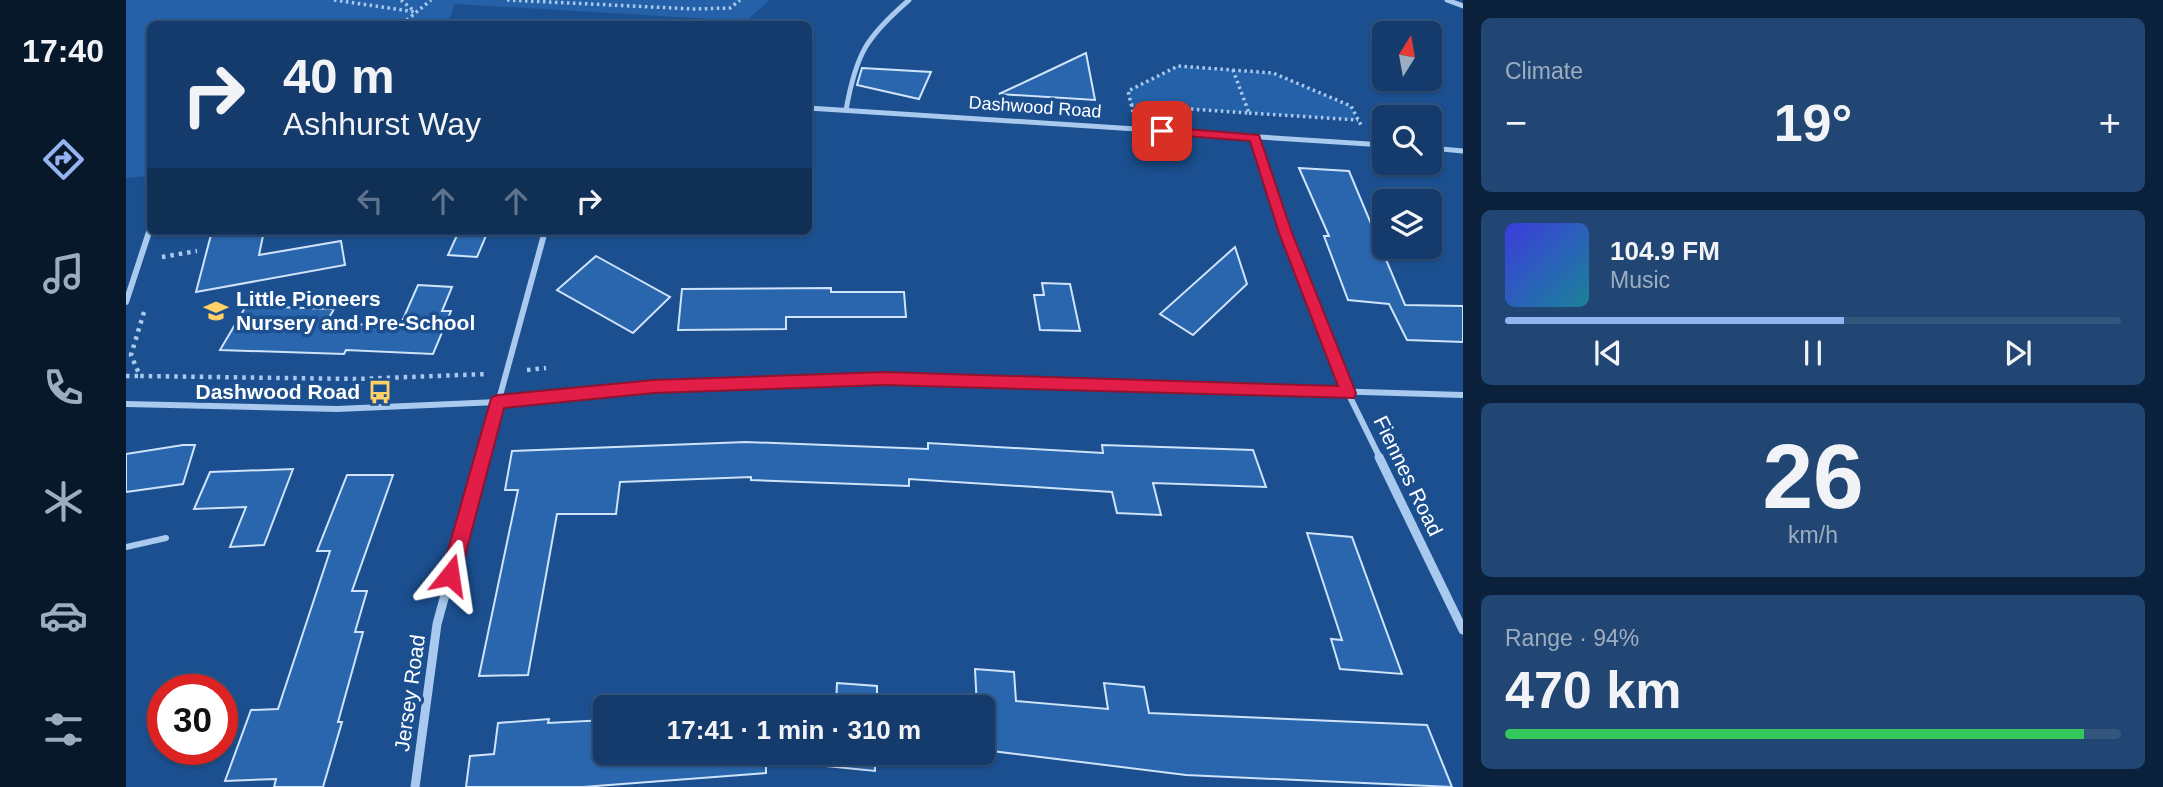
<!DOCTYPE html>
<meta charset="utf-8">
<style>
body{margin:0;font-family:Arial,sans-serif;background:#214673;color:#f1f3f6;height:100vh;display:flex;flex-direction:column;font-size:26px;white-space:nowrap}
*{box-sizing:border-box;margin:0}
p{font-size:23px;color:#9dadc1}
.icon{flex:none;width:38px;height:38px;fill:none;stroke:currentColor;stroke-width:2;stroke-linecap:round;stroke-linejoin:round}
.map{position:relative;flex:1;overflow:hidden}
.sheet{display:flex;flex-direction:column;gap:18px;padding:18px;background:#0b203b;width:700px}
.sheet>*{flex:none}
.banner{position:absolute;left:21px;top:21px;width:665px;height:214px;border-radius:10px;box-shadow:0 2px 5px #0004,0 0 0 2px #33557e;background:#143b6b;color:#f1f3f6;overflow:hidden}
.needle{width:46px;rotate:11deg}
.fabs{position:absolute;left:1246px;top:21px;display:grid;gap:14px}
.fabs a{display:grid;place-items:center;width:70px;height:70px;border-radius:10px;background:#143b6b;box-shadow:0 2px 5px #0004,0 0 0 2px #33557e;font-size:35px}
.speed{position:absolute;left:21px;top:674px;display:flex;gap:14px;font-size:35px;font-weight:700;text-align:center}
.speed>*{display:grid;place-content:center;width:91px;height:91px;border-radius:50%;background:#143b6b;box-shadow:0 2px 5px #0004,0 0 0 2px #33557e;line-height:1}
.speed .limit{border:10px solid #d22;background:#fff;color:#111}
.pin{position:absolute;display:grid;place-items:center;width:60px;height:60px;color:#fff;margin:-30px;border-radius:14px;box-shadow:0 4px 10px #0006}
.me{position:absolute;width:77px;margin:-38px;rotate:15deg;stroke-linejoin:round;filter:drop-shadow(0 0 5px #0008)}
.turn{display:flex;align-items:center;gap:24px;height:147px;padding:0 21px;font-size:32px}
.turn .icon{width:91px;height:91px;stroke-width:2.5}
.turn b{display:block;font-size:49px;line-height:60px}
.lanes{display:flex;align-items:center;height:66px;padding:0 21px;background:#0003;justify-content:center;gap:35px;direction:ltr}
.lanes .off{opacity:.35}
.big{font-size:52px;font-weight:700;line-height:1.1}
.sheet .tile{flex:1;display:flex;flex-direction:column;justify-content:center;gap:10px;min-width:0;padding:0 24px;border-radius:10px;background:#214673}
.sheet .dial{align-items:center;gap:0}
.dial b{font-size:91px;line-height:1}
.song{display:flex;align-items:center;gap:21px}
.cover{width:84px;height:84px;border-radius:10px;background:linear-gradient(135deg,hsl(240 70% 55%),hsl(190 70% 35%))}
.played{height:7px;border-radius:4px;background:linear-gradient(90deg,#95b2f1 55%,#33557e 55%)}
.keys{display:flex;justify-content:space-around;direction:ltr}
.heat{display:flex;justify-content:space-between;align-items:center;font-size:38px;direction:ltr}
.charge{height:10px;border-radius:5px;background:linear-gradient(90deg,#34c759 94%,#33557e 0)}
.trip{position:absolute;left:467px;top:695px;width:402px;height:70px;border-radius:10px;background:#143b6b;box-shadow:0 2px 5px #0004,0 0 0 2px #33557e;font-weight:700;line-height:70px;text-align:center}
main{display:flex;flex:1;min-height:0}
.dock{display:flex;flex-direction:column;width:126px;justify-content:space-around;align-items:center;background:#08182b;color:#9dadc1}
.dock .icon{width:49px;height:49px}
.dock .selected{color:#95b2f1}
.dock b{font-size:32px;color:#f1f3f6}
.map>svg:first-child{display:block}
</style>
<main>
<nav class="dock">
<b>17:40</b>
<svg class="icon selected" aria-label="directions" viewBox="0 0 24 24"><path d="M12 3l9 9-9 9-9-9zM9 14v-3h6M13 9l2 2-2 2"/></svg>
<svg class="icon" aria-label="music" viewBox="0 0 24 24"><path d="M9 18V5l10-2v13"/><circle cx="6" cy="18" r="3"/><circle cx="16" cy="16" r="3"/></svg>
<svg class="icon" aria-label="phone" viewBox="0 0 24 24"><path d="M5 4h4l2 5-3 2q2 4 5 5l2-3 5 2v4C11 20 4 13 5 4z"/></svg>
<svg class="icon" aria-label="climate" viewBox="0 0 24 24"><path d="M12 3v18M4 7l16 10M4 17L20 7"/></svg>
<svg class="icon" aria-label="car" viewBox="0 0 24 24"><path d="M5 17H2v-5l4-1 3-4h7l3 4 3 1v5h-3M9 17h6M6 11h13"/><circle cx="7" cy="17" r="2"/><circle cx="17" cy="17" r="2"/></svg>
<svg class="icon" aria-label="filters" viewBox="0 0 24 24"><path d="M4 7h16M4 17h16"/><circle cx="9" cy="7" r="2"/><circle cx="15" cy="17" r="2"/></svg>
</nav>
<div class="map">
<svg width="1337" height="787" viewBox="0 0 1337 787">
<rect width="100%" height="100%" fill="#1b4f8f"/>
<g fill="#2461a8">
<polygon points="0,0 644,0 620,21 329,4 321,24 24,24 24,176 0,178"/>
<polygon points="1052,66 1147,73 1225,106 1232,120 1005,105 1002,91"/>
</g>
<g fill="#2a66ad" stroke="#cfe3fa" stroke-width="2">
<polygon points="960,53 969,100 873,94 920,72"/>
<polygon points="736,68 805,72 793,99 731,85"/>
<polygon points="1173,168 1223,171 1279,305 1337,306 1337,342 1281,340 1263,304 1222,300 1198,236 1203,236"/>
<polygon points="86,231 138,231 133,255 215,241 219,265 70,292"/>
<polygon points="333,231 362,231 351,257 322,255"/>
<polygon points="1109,247 1121,284 1067,335 1034,314"/>
<polygon points="470,256 544,297 507,333 431,290"/>
<polygon points="916,283 944,284 954,331 914,330 908,295 918,295"/>
<polygon points="292,285 326,287 316,311 325,311 307,354 220,350 218,354 94,350 120,306 208,309 200,323 274,326"/>
<polygon points="705,288 705,292 778,292 780,317 660,317 660,329 552,330 556,289"/>
<polygon points="620,442 802,449 802,443 977,453 976,445 1127,450 1140,487 1027,483 1035,515 991,513 986,492 783,479 783,486 625,480 625,477 494,482 490,514 431,514 402,675 353,676 392,490 379,490 386,451"/>
<polygon points="57,445 69,445 57,484 0,492 0,454"/>
<polygon points="167,469 138,545 104,547 120,507 68,509 84,472"/>
<polygon points="221,475 267,475 226,591 241,591 229,632 237,632 212,722 216,722 197,787 148,787 150,779 99,781 125,710 152,709 204,551 191,551"/>
<polygon points="1181,533 1226,537 1276,674 1214,669 1205,639 1216,640"/>
<polygon points="849,669 888,672 890,701 982,709 978,683 1018,687 1023,713 1301,725 1326,787 1060,775 858,750 858,707 851,707"/>
<polygon points="711,683 751,686 751,707 710,707"/>
<polygon points="423,719 422,723 480,720 480,752 639,752 640,758 640,752 749,752 749,771 640,760 640,773 457,787 340,787 344,756 368,754 372,723"/>
</g>
<g fill="none" stroke-linecap="round" stroke-linejoin="round">
<g stroke="#a9c9ee" stroke-width="3.5" stroke-dasharray="2.5 3.5" stroke-linecap="butt">
<polyline points="208,0 290,12"/>
<polyline points="275,0 288,11"/>
<polyline points="381,0 568,9 604,8 614,0"/>
<polyline points="276,24 305,0"/>
<polyline points="1005,105 1123,113 1107,70"/>
<polyline points="1007,112 1002,91 1052,66 1147,73 1225,106 1235,125"/>
<polyline points="1123,113 1232,120"/>
</g>
<g stroke="#a9c9ee" stroke-width="4.5" stroke-dasharray="3.5 5" stroke-linecap="butt">
<polyline points="36,257 71,251"/>
<polyline points="18,312 5,355 14,376 231,379 361,374"/>
<polyline points="401,370 420,368"/>
<polyline points="0,376 14,376"/>
</g>
<polyline stroke="#a9c9ee" stroke-width="6" points="0,547 40,538"/>
<g stroke="#a9c9ee" stroke-width="5">
<polyline points="1321,0 1337,6"/>
<polyline points="682,108 1258,145"/>
<path d="M 720,110 C 730,54 740,37 783,0"/>
<polyline points="1129,138 1149,201"/>
<polyline points="1304,148 1337,151"/>
</g>
<g stroke="#a9c9ee" stroke-width="6">
<polyline points="1148,200 1222,393 1254,458"/>
<polyline points="0,302 24,229"/>
<polyline points="0,404 211,409 372,402 528,386 758,378 1337,395"/>
<polyline points="357,458 419,231"/>
</g>
<g stroke="#a9c9ee" stroke-width="9">
<polyline points="1253,457 1337,630"/>
<polyline points="289,787 311,624 357,457"/>
</g>
</g>
<polygon fill="#e11d48" stroke="#92132f" stroke-width="2" points="1036,127 1133,135 1166,233 1230,393 1228,398 758,385 528,393 378,408 334,575 331,581 324,584 318,581 315,575 364,402 366,397 372,395 528,380 758,372 1212,386 1153,233 1124,141 1032,134 1030,131"/>
<defs>
<g id="school-bare" transform="scale(1.89)"><path d="M0-5L7-2L0 1L-7-2ZM-4 1L0 2.5L4 1V4Q0 6-4 4Z" fill="#ffd166" stroke="#1b4f8f" stroke-width="2.5" paint-order="stroke"/></g>
<g id="bus-bare" transform="scale(1.89)"><path d="M-5-6H5V4H4V6H2V4H-2V6H-4V4H-5ZM-3.5-4V0h7V-4ZM-3.5 1.2v1.5H-2V1.2ZM2 1.2v1.5H3.5V1.2Z" fill="#ffd166" stroke="#1b4f8f" stroke-width="2.5" paint-order="stroke"/></g>
</defs>
<g fill-rule="evenodd">
<use href="#school-bare" x="90" y="311"/>
<use href="#bus-bare" x="254" y="392"/>
</g>
<g text-anchor="middle" stroke-width="7" stroke-linejoin="round" paint-order="stroke">
<g font-size="18" fill="#fff" stroke="#1b4f8f">
<text transform="translate(909 107) rotate(4)" y="6">Dashwood Road</text>
</g>
<g font-size="21" font-weight="bold" fill="#fff" stroke="#1b4f8f" text-anchor="start">
<text x="110" y="306">Little Pioneers<tspan x="110" dy="24">Nursery and Pre-School</tspan></text>
<text x="234" y="399" text-anchor="end">Dashwood Road</text>
</g>
<g font-size="21" fill="#fff" stroke="#1b4f8f">
<text transform="translate(1282 476) rotate(64)" y="7">Fiennes Road</text>
<text transform="translate(284 693) rotate(-82)" y="7">Jersey Road</text>
</g>
</g>
</svg>
<div class="fabs">
<a><svg class="needle" viewBox="-14 -14 28 28"><path d="M0-13l5 13h-10z" fill="#e53935"/><path d="M0 13l5-13h-10z" fill="#9dadc1"/></svg></a>
<a><svg class="icon" aria-label="search" viewBox="0 0 24 24"><circle cx="10" cy="10" r="6"/><path d="M15 15l6 6"/></svg></a>
<a><svg class="icon" aria-label="layers" viewBox="0 0 24 24"><path d="M12 4l9 5-9 5-9-5zM3 14l9 5 9-5"/></svg></a>
</div>
<div class="speed"><div class="limit">30</div></div>
<div class="pin" style="left:1036px;top:131px;background:#d93025"><svg class="icon" aria-label="arrive" viewBox="0 0 24 24"><path d="M6 21V4h12l-3 4 3 4H6"/></svg></div>
<svg class="me" style="left:324px;top:575px" viewBox="-20 -20 40 40"><path d="M0-17L14 15 0 8-14 15z" fill="#e11d48" stroke="#fff" stroke-width="4"/></svg>
<div class="trip">17:41 · 1 min · 310 m</div>
<div class="banner">
<div class="turn"><svg class="icon" aria-label="right" viewBox="0 0 24 24"><path d="M7 20v-9h11M14 6l5 5-5 5"/></svg><div><b>40 m</b>Ashhurst Way</div></div>
<div class="lanes"><svg class="icon off" aria-label="left" viewBox="0 0 24 24"><path d="M17 20v-9H6M10 6l-5 5 5 5"/></svg><svg class="icon off" aria-label="ahead" viewBox="0 0 24 24"><path d="M12 20V5M6 11l6-6 6 6"/></svg><svg class="icon off" aria-label="ahead" viewBox="0 0 24 24"><path d="M12 20V5M6 11l6-6 6 6"/></svg><svg class="icon" aria-label="right" viewBox="0 0 24 24"><path d="M7 20v-9h11M14 6l5 5-5 5"/></svg></div>
</div>
</div>
<section class="sheet">
<div class="tile"><p>Climate</p>
<div class="heat"><a>−</a><b class="big">19°</b><a>+</a></div>
</div>
<div class="tile">
<div class="song"><i class="cover"></i><div><b>104.9 FM</b><p>Music</p></div></div>
<div class="played"></div>
<div class="keys"><svg class="icon" aria-label="previous" viewBox="0 0 24 24"><path d="M18 5L8 12l10 7zM5 5v14"/></svg><svg class="icon" aria-label="pause" viewBox="0 0 24 24"><path d="M8 5v14M16 5v14"/></svg><svg class="icon" aria-label="next" viewBox="0 0 24 24"><path d="M6 5l10 7-10 7zM19 5v14"/></svg></div>
</div>
<div class="tile dial"><b>26</b><p>km/h</p></div>
<div class="tile"><p>Range · 94%</p><b class="big">470 km</b><div class="charge"></div></div>
</section>
</main>
